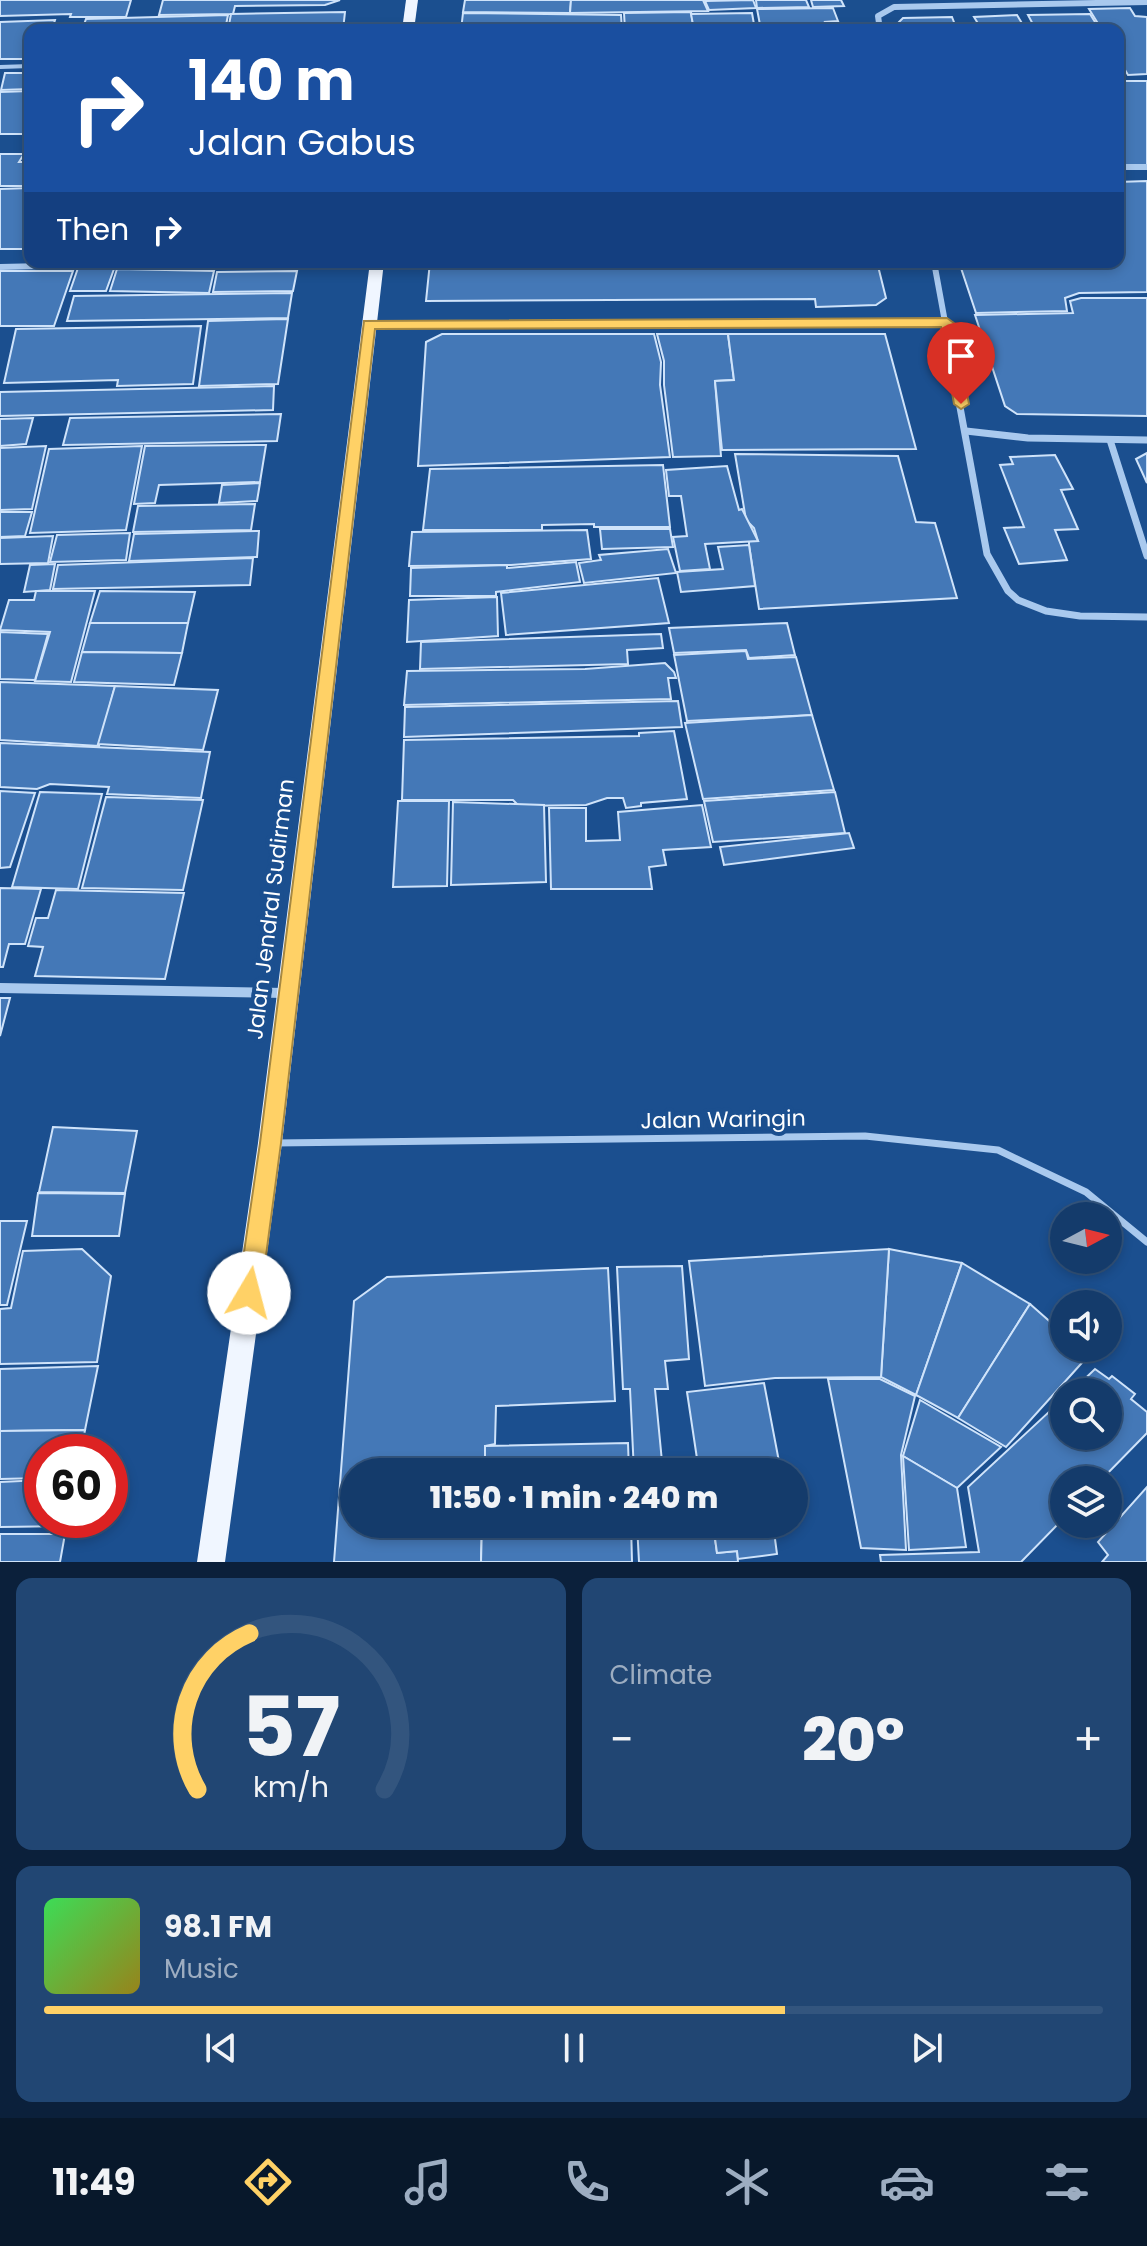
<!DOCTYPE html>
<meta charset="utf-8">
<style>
body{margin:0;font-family:Poppins,sans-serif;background:#214673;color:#f1f3f6;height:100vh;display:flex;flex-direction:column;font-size:30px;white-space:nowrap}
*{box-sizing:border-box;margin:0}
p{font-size:26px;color:#9dadc1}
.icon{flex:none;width:44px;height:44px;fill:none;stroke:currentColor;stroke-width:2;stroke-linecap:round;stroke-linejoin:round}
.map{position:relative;height:1562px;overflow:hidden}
.side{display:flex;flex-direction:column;gap:16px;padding:16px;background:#0b203b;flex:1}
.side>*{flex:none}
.banner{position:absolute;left:24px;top:24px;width:1100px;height:244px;border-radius:16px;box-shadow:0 4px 12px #0003,0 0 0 2px #33557e;background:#1a4fa0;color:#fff;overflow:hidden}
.needle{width:52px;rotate:83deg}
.tools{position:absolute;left:1050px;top:1202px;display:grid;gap:16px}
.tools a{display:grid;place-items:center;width:72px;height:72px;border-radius:50%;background:#143b6b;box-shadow:0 4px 12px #0003,0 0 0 2px #33557e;font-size:40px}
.speed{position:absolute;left:24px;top:1434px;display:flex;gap:16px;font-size:40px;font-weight:700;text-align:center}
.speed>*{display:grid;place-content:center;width:104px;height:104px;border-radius:50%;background:#143b6b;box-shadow:0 4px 12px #0003,0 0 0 2px #33557e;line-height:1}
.speed .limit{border:12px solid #d22;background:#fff;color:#111}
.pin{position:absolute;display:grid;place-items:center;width:68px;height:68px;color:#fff;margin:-82px -34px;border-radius:50% 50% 50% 0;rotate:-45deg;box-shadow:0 0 8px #0007}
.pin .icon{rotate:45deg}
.me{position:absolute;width:88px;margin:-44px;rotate:8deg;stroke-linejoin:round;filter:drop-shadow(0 0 6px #0008)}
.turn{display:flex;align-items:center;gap:28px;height:168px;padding:0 32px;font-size:36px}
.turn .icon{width:104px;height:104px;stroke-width:2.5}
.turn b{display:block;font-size:56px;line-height:68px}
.then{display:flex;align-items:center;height:76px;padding:0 32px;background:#0003;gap:16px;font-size:30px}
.big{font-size:60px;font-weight:800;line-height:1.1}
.side .tile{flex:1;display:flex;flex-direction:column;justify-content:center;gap:12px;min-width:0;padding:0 28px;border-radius:16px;background:#214673}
.side .dial{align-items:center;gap:0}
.dial svg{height:208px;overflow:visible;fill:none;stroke:#33557e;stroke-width:7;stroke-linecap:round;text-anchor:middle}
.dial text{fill:#f1f3f6;stroke:none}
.song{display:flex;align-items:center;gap:24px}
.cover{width:96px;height:96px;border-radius:12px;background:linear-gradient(135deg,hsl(130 70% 55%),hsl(50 70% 35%))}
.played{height:8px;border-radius:4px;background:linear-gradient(90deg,#ffd166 70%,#33557e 70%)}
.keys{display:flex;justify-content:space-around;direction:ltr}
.heat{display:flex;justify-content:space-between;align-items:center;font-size:44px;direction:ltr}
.side .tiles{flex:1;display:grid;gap:16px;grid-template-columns:1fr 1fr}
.tile:last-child{grid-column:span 2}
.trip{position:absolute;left:340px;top:1458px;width:468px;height:80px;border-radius:40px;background:#143b6b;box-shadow:0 4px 12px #0003,0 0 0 2px #33557e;font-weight:800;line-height:80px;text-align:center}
.tab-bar{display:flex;height:128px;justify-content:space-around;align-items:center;background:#08182b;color:#9dadc1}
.tab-bar .icon{width:56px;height:56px}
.tab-bar .on{color:#ffd166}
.tab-bar b{font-size:36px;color:#f1f3f6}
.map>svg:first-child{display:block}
</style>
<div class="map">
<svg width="1147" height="1562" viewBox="0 0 1147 1562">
<rect width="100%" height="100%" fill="#1b4f8f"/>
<g fill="#4478b7" stroke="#cfe3fa" stroke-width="2">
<polygon points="0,0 131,0 126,17 70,17 71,14 0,16"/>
<polygon points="163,0 340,0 325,5 235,6 233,14 159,15"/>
<polygon points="465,0 571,0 570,13 463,12"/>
<polygon points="571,0 703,0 708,11 570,13"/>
<polygon points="753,0 756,8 709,10 705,1"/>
<polygon points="756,0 806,0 809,7 757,8"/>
<polygon points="811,0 841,0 844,6 813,7"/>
<polygon points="833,8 838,21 825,22 828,30 761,30 757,9"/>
<polygon points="1130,8 1135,16 1147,17 1147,74 1128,75 1118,58 1118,30 1102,30 1089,9"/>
<polygon points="345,12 343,30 228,30 231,14"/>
<polygon points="691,12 694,30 625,30 624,13"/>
<polygon points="463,13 621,15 622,30 461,30"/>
<polygon points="752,13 755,30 694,30 691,14"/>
<polygon points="1090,14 1100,30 1036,30 1028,15"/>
<polygon points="228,15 225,30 82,30 86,19"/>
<polygon points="1017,15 1026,30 982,30 974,17"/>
<polygon points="952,17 957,30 899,30 897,24 903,18"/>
<polygon points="55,20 52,30 30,30 30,59 0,59 0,22"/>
<polygon points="5,73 30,73 30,89 1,90"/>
<polygon points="1118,81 1147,81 1147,165 1118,165 1118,93 1123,93"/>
<polygon points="30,91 30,134 0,134 0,92"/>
<polygon points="0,154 24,154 19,162 30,162 30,186 0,186"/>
<polygon points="1147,181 1147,292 1079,293 1065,298 1067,311 976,313 959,262 1118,262 1118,182"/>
<polygon points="30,188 30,249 0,249 0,189"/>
<polygon points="430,262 877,262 886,298 876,305 816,307 815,299 426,301"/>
<polygon points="78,268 114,269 106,291 70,291"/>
<polygon points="117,269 214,271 209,293 110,291"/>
<polygon points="0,271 73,271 54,326 0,326"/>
<polygon points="297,271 293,291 213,292 217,272"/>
<polygon points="292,293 288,318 67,321 74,296"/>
<polygon points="1081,298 1147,298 1147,416 1017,414 1005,406 975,315 1073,313 1070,301"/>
<polygon points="288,319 278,384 199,386 208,321"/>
<polygon points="201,326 193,384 117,386 118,380 4,383 16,329"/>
<polygon points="442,334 654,334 661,362 660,385 670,457 418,466 426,342"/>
<polygon points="657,334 728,334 734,380 715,381 721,456 673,457 664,385 664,361"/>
<polygon points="728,334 885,334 916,449 722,450 715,381 734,380"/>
<polygon points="274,386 273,410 0,416 0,392"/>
<polygon points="281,414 277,441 63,445 70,418"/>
<polygon points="33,418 26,444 0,446 0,419"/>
<polygon points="266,445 260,482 159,485 155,503 134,504 145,446"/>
<polygon points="46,446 32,509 0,510 0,448"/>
<polygon points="142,446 126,530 30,533 49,449"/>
<polygon points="1147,453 1147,483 1136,459"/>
<polygon points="735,454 898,456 916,522 935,523 957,598 759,609 749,545 749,541 758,541 754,528 746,520"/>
<polygon points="1055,455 1073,489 1061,490 1078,529 1055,530 1067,560 1019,564 1004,528 1024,527 1000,465 1013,464 1010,457"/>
<polygon points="663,465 670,527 594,527 594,524 542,525 542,530 423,530 430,469"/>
<polygon points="727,466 739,510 742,509 758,541 705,544 710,569 680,571 673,537 687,536 681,496 669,496 666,470"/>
<polygon points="260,483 257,501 219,503 222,485"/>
<polygon points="255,504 251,530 133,532 138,506"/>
<polygon points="0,512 32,512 25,536 0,537"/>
<polygon points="600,529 670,529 673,547 602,549"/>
<polygon points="587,530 591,559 511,565 409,566 412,532"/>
<polygon points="259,531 257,557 129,561 134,534"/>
<polygon points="130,533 126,560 50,562 57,535"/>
<polygon points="53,536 48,563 0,564 0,538"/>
<polygon points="749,545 755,586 681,592 677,572 723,569 718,547"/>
<polygon points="668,549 676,573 584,583 579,563 601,560 599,555"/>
<polygon points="253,558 250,585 53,589 58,565"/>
<polygon points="576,562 580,582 496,592 496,596 410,596 411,568 507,565 507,568"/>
<polygon points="55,564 50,590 24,592 30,565"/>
<polygon points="658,578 669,623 506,635 501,593"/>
<polygon points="36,591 95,591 71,682 35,681 50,632 0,630 9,600 34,600"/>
<polygon points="100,591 195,592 188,623 90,623"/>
<polygon points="497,597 498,636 407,642 409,600"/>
<polygon points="90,623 188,623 182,653 82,652"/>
<polygon points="787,623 795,655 749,658 746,650 674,653 669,628"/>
<polygon points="0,632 48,634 35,680 0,679"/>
<polygon points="661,634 663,648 627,650 628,664 420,669 421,642"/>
<polygon points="746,651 748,659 796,657 812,715 687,721 674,655"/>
<polygon points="82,652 182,653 174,685 74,682"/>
<polygon points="665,663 674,672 676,678 668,678 671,699 404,705 407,671 585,669"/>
<polygon points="0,682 115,686 99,746 0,740"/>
<polygon points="115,686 218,690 203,750 98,744"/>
<polygon points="678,701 682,727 404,737 405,707"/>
<polygon points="812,715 834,790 703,799 685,723"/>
<polygon points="674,731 687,799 641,803 641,806 626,808 623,798 607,798 586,805 519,806 513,800 402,800 404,740 639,736 639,733"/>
<polygon points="0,743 210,752 201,798 107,794 109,787 50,784 37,789 0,787"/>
<polygon points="0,791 35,793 10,867 0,868"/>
<polygon points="40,792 102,794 78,889 12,887"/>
<polygon points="835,792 845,833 713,842 704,801"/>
<polygon points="106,797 203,800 183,890 82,888"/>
<polygon points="398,801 449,801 447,886 393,887"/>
<polygon points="453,802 544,805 546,882 451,885"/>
<polygon points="702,805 711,847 663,850 666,865 649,867 652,889 551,889 549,808 586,808 586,841 620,840 618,812"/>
<polygon points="849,833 854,848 724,865 720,847"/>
<polygon points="0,888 41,889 25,944 9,944 3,967 0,967"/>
<polygon points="56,890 184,893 165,979 35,976 43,947 28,946 36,918 48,918"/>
<polygon points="0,998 10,998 0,1036"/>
<polygon points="53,1127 137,1131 125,1193 39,1192"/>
<polygon points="38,1193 125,1194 119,1236 32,1236"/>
<polygon points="0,1221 27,1221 7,1305 0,1305"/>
<polygon points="82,1249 111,1276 97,1362 0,1364 0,1309 11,1308 23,1251"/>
<polygon points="889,1249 962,1263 916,1395 881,1377"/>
<polygon points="889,1249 881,1377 775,1378 705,1386 689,1261"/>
<polygon points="962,1263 1030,1304 958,1418 916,1395"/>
<polygon points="682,1266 689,1359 665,1361 668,1389 655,1389 663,1472 634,1472 630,1389 623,1389 617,1267"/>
<polygon points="608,1268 615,1401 496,1406 495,1444 485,1446 485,1472 354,1472 354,1524 482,1524 481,1562 334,1562 354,1301 387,1277"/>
<polygon points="1030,1304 1064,1334 1064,1348 1081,1348 1089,1355 1006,1447 958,1418"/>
<polygon points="98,1366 85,1430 0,1431 0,1369"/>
<polygon points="1095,1369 1109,1379 1112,1376 1135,1394 1131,1399 1147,1412 1147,1433 1101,1480 1064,1480 1064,1518 1021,1562 881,1562 880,1555 979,1552 968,1487 1064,1398 1064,1436 1108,1436 1108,1392 1071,1392"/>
<polygon points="828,1379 880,1379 915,1396 901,1455 906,1550 861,1548"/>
<polygon points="764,1383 781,1472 699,1472 687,1392"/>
<polygon points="920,1400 1001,1447 957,1488 903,1456"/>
<polygon points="85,1430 81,1452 42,1452 42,1478 0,1479 0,1431"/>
<polygon points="628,1443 629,1472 485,1472 485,1446"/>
<polygon points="903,1456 957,1488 966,1547 909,1550"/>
<polygon points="42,1480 42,1520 70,1520 69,1526 0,1527 0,1482"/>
<polygon points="1147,1487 1147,1562 1102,1562 1108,1555 1098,1542"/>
<polygon points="482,1524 631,1524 632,1562 481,1562"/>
<polygon points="637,1524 713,1524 717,1553 737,1551 738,1562 639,1562"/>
<polygon points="713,1524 773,1524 777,1554 738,1559 737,1551 717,1553"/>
<polygon points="0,1534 65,1534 60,1562 0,1562"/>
</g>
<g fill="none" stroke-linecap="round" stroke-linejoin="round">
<polyline stroke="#a9c9ee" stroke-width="4" points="0,67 30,66"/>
<polyline stroke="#a9c9ee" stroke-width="7" points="275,1143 865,1136 998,1150 1086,1192 1147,1242"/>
<g stroke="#a9c9ee" stroke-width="6">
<polyline points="880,30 878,16 894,7 1147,2"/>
<polyline points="1118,167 1147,167"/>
<polyline points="934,262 956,382"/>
<polyline points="0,267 220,262"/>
<polyline points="369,324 947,323"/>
</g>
<g stroke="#a9c9ee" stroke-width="7">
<polyline points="955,380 987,554 1008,591 1018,600 1046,611 1080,616 1147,617"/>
<polyline points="966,431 1028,438 1147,440"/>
<polyline points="1110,440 1147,556"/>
</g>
<polyline stroke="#a9c9ee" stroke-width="10" points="0,988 287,993"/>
<g fill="#f0f6ff" fill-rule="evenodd">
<polygon points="406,0 418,0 414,30 402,30"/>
<polygon points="370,262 384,262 282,1143 225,1562 197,1562 258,1143"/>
</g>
</g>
<polygon fill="#ffd166" stroke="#a68842" stroke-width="2" points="947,318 954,323 969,404 961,409 954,404 941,327 375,329 281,1143 261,1293 257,1300 249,1303 241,1300 238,1293 260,1143 364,321"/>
<g text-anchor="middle" stroke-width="8" stroke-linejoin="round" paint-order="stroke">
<g font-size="22" fill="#fff" stroke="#1b4f8f">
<text transform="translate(270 909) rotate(-83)" y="8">Jalan Jendral Sudirman</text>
<text transform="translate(723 1119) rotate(-1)" y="8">Jalan Waringin</text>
</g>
</g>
</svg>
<div class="tools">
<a><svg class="needle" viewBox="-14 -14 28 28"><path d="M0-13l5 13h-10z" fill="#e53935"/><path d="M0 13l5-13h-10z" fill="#9dadc1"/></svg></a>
<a><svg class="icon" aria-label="sound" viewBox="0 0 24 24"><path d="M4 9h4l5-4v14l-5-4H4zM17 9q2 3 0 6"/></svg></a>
<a><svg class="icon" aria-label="search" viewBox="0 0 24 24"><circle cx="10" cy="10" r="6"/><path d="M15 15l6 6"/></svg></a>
<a><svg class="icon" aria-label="layers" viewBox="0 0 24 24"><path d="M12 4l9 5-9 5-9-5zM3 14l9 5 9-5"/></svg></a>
</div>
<div class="speed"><div class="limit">60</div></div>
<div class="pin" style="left:961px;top:404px;background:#d93025"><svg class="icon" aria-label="arrive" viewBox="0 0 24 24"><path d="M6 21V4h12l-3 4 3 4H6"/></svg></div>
<svg class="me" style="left:249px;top:1293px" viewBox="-20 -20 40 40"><circle r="19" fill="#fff"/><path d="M0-13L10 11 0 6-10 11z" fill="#ffd166"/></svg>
<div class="trip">11:50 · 1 min · 240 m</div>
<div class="banner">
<div class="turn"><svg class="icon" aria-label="right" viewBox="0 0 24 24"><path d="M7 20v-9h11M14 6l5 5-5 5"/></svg><div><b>140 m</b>Jalan Gabus</div></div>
<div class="then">Then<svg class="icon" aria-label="right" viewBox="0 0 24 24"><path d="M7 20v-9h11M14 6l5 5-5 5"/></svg></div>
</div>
</div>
<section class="side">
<div class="tiles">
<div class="tile dial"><svg viewBox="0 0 100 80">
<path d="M14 69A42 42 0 1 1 86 69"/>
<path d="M14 69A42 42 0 0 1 34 9" stroke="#ffd166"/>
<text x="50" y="56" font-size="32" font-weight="700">57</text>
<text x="50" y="72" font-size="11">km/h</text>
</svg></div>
<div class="tile"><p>Climate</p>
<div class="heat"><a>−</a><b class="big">20°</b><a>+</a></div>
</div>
<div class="tile">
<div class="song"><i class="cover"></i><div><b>98.1 FM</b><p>Music</p></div></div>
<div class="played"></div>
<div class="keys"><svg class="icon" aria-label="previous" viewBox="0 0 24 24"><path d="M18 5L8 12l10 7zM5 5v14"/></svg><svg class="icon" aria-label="pause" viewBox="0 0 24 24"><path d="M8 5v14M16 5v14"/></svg><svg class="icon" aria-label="next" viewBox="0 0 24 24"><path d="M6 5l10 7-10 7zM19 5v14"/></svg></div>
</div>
</div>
</section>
<nav class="tab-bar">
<b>11:49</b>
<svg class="icon on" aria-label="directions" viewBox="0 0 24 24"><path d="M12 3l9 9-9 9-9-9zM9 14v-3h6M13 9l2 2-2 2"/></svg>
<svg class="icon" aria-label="music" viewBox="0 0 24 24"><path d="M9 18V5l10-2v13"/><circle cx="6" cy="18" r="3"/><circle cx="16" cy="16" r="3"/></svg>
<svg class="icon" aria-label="phone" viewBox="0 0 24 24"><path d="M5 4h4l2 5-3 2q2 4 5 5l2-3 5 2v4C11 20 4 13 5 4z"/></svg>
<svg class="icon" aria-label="climate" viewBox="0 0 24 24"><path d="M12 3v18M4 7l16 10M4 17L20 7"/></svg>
<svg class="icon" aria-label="car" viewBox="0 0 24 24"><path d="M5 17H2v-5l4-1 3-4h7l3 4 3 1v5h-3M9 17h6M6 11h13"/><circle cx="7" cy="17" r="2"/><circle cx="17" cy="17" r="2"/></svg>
<svg class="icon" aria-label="filters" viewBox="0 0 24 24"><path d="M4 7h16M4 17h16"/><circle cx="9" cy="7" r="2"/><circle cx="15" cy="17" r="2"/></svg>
</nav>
